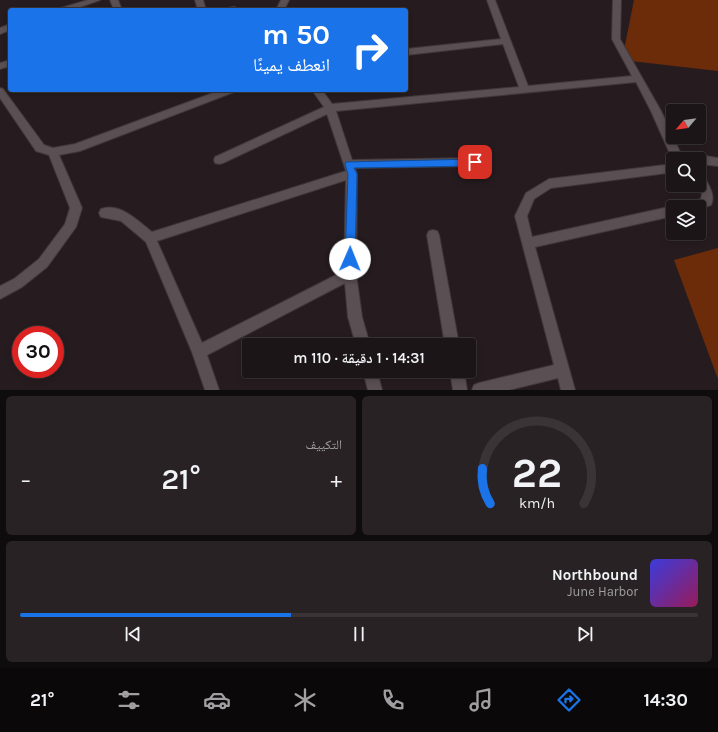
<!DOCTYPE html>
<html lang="ar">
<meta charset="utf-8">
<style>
body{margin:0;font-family:Karla,"Noto Naskh Arabic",sans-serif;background:#292224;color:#f1f3f6;direction:rtl;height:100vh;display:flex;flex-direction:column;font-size:15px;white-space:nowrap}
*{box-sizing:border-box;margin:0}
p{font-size:13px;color:#a09fa1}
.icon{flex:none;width:22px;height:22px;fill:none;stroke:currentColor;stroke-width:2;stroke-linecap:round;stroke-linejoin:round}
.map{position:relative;height:390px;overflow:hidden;direction:ltr}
.side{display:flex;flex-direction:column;gap:6px;padding:6px;background:#0f0c0d;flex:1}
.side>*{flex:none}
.banner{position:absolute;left:8px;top:8px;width:400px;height:84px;border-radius:4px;box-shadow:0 2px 6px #0003,0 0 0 1px #3a3436;direction:rtl;background:#1a73e8;color:#fff;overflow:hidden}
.needle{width:26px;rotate:241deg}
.controls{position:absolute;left:666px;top:104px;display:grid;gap:8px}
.controls a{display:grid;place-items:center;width:40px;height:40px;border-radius:4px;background:#1c1517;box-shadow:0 2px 6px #0003,0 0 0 1px #3a3436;font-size:20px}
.speed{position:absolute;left:12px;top:326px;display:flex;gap:8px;font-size:20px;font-weight:700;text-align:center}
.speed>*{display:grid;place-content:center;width:52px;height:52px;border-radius:50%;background:#1c1517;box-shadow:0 2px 6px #0003,0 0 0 1px #3a3436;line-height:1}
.speed .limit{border:6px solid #d22;background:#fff;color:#111}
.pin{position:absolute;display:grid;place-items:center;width:34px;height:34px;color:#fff;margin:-17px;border-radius:8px;box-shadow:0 2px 6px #0006}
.me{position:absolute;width:44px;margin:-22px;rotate:1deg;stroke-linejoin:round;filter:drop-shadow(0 0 3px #0008)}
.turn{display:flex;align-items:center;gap:14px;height:84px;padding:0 12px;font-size:18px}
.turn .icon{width:52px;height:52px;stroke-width:2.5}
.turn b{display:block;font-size:28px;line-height:34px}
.big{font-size:30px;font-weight:600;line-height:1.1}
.side .tile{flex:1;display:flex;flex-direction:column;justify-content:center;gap:6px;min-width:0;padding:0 14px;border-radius:6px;background:#292224}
.side .dial{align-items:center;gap:0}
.dial svg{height:104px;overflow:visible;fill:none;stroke:#3a3436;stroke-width:7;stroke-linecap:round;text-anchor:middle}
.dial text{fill:#f1f3f6;stroke:none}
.song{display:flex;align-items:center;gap:12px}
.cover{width:48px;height:48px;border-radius:6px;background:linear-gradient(135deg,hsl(240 70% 55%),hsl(330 70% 35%))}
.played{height:4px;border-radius:2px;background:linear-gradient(90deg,#1a73e8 40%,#3a3436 40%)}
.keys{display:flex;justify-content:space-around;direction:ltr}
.heat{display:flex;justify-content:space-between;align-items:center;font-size:22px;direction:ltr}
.side .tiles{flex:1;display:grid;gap:6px;grid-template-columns:1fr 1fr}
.tile:last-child{grid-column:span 2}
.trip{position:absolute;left:242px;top:338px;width:234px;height:40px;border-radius:4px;background:#1c1517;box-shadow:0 2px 6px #0003,0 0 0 1px #3a3436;font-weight:600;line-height:40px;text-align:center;direction:rtl}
.menu{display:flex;height:64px;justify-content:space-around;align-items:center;background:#0b0809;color:#a09fa1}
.menu .icon{width:28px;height:28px}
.menu .active{color:#1a73e8}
.menu b{font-size:18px;color:#f1f3f6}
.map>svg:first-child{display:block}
</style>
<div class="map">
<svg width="718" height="390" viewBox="0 0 718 390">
<rect width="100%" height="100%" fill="#261c1f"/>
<g fill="#6c2c0a">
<polygon points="634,0 718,0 718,71 622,60"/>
<polygon points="718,248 718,379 674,260"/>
</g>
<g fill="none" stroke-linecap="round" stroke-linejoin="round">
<g stroke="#40393b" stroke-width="2">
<g id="minor">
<polygon points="88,0 100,0 72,10 60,10 61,8"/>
<polygon points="110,0 118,0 122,10 114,10"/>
<polygon points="195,0 203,0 206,10 198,10"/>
<polygon points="281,0 289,0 284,10 276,10"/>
<path d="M 487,0 L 495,0 L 528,86 L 632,76 L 612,39 L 613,0 L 621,0 L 620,39 L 661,111 L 680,152 L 718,158 L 718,166 L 699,164 L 699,159 L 673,159 L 673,171 L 667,173 L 551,188 L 534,199 L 527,216 L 532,237 L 673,206 L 676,207 L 673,207 L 673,216 L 535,247 L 575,390 L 561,390 L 558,378 L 509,390 L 472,390 L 474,385 L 479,383 L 554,365 L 515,216 L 526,193 L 549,179 L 665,165 L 671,161 L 671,156 L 651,111 L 636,82 L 336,111 L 352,160 L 475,158 L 479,159 L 480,162 L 479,165 L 475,166 L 355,168 L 357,174 L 356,274 L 362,317 L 370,345 L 356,345 L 348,317 L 345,283 L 207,355 L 219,390 L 205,390 L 192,352 L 146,242 L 121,221 L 101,217 L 99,213 L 101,209 C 120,202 138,221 152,232 L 346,171 L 327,114 L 223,163 L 219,164 L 215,163 L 214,160 L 215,157 L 324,107 L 312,90 L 322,90 L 332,104 L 519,87 L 503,44 L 406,55 L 406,49 L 501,39 ZM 346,180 L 344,271 L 202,343 L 157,241 Z"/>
<polygon points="232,7 235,7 235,10 224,10"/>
<polygon points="10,24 10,30 0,34 0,28"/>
<polygon points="10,60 10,66 0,69 0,63"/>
<polygon points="0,88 3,89 44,145 53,148 75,144 221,90 236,90 234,92 80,151 59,155 82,208 76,227 47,267 22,287 0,299 0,286 14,279 39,259 65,224 70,208 49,155 36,151 0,98"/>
<path d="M 699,174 L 703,175 C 708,184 716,195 711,205 L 699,209 L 699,207 L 683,207 L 685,204 L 701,199 L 702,194 L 697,185 L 699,185 Z"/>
<polygon points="433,230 437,231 439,235 459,345 445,345 427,235 429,231"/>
<polygon points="363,371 377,371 382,390 368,390"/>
<polygon points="450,371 464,371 467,390 453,390"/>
</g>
</g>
<use href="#minor" fill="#5a4f52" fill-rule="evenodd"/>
</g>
<polygon fill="#1a73e8" stroke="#114b97" points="475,159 479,162 475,166 354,168 357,174 355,259 353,263 350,264 346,263 345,259 348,174 345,164 346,162"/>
</svg>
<div class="controls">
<a><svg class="needle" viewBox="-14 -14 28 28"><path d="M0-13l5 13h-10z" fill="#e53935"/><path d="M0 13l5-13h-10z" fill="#a09fa1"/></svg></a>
<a><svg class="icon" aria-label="search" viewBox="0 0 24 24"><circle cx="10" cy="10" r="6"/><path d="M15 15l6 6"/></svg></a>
<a><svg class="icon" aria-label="layers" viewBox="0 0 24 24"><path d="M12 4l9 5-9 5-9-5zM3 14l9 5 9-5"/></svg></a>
</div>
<div class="speed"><div class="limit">30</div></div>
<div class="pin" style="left:475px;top:162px;background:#d93025"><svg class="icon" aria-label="arrive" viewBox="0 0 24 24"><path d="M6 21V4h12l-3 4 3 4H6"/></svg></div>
<svg class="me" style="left:350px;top:259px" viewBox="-20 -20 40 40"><circle r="19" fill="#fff"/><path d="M0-13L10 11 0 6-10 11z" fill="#1a73e8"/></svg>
<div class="trip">14:31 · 1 دقيقة · 110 m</div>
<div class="banner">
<div class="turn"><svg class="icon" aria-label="right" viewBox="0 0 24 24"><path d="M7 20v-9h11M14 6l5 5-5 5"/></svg><div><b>50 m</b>انعطف يمينًا</div></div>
</div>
</div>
<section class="side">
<div class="tiles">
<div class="tile dial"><svg viewBox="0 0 100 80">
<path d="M14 69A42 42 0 1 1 86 69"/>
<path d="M14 69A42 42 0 0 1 8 42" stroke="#1a73e8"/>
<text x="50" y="56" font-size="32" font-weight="700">22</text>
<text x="50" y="72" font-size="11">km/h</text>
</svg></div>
<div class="tile"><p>التكييف</p>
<div class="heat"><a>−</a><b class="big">21°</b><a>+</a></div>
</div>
<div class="tile">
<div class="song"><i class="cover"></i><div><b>Northbound</b><p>June Harbor</p></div></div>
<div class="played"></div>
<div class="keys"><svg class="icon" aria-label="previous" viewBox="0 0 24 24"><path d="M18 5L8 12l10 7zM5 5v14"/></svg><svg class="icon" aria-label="pause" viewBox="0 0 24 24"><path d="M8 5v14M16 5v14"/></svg><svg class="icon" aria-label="next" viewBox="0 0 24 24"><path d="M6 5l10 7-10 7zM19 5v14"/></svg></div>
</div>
</div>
</section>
<nav class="menu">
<b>14:30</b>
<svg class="icon active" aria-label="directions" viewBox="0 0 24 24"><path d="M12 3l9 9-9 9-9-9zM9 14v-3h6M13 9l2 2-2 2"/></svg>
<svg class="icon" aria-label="music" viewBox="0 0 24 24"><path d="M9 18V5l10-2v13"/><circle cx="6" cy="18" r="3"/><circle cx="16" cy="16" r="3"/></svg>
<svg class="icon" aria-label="phone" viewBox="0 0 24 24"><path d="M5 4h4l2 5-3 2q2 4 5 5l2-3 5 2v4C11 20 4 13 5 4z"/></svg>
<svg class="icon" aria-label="climate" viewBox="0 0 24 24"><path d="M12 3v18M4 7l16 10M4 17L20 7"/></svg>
<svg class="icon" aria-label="car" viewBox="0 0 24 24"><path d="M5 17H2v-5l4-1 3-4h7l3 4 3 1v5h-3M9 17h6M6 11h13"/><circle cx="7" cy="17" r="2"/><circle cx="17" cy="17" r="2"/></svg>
<svg class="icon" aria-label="filters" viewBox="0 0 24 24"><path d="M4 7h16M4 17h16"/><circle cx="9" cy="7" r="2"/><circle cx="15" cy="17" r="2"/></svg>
<b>21°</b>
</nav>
